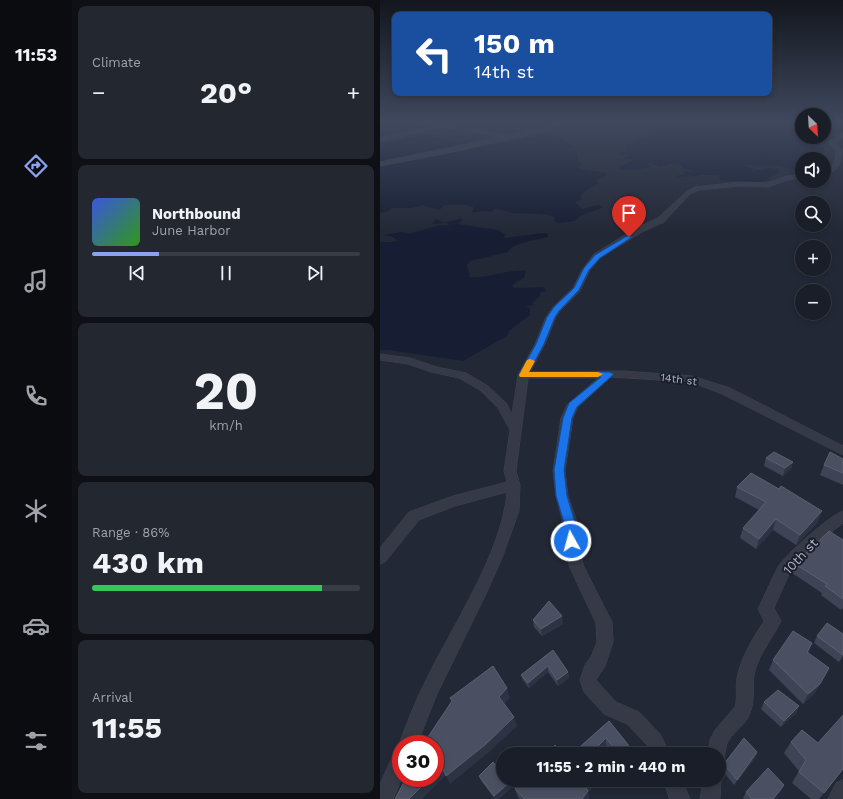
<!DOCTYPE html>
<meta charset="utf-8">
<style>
body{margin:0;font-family:"Work Sans",sans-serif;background:#232730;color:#f1f3f6;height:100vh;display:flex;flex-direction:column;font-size:15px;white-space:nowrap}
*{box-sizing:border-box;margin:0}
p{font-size:13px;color:#9fa2a8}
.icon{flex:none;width:22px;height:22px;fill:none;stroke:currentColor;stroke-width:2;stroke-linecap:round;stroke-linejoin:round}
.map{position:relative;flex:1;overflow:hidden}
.details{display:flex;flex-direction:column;gap:6px;padding:6px;background:#0e1016;width:308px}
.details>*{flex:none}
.banner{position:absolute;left:12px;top:12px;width:380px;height:84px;border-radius:8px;box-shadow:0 2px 6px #0003,0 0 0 1px #383c45;background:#1a4fa0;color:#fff;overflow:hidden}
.needle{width:26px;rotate:155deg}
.tools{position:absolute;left:415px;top:108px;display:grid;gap:8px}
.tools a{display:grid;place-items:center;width:36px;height:36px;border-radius:50%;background:#1a1e28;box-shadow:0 2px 6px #0003,0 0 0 1px #383c45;font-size:20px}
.speed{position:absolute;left:12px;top:735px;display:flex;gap:8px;font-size:20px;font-weight:700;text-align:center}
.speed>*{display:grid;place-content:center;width:52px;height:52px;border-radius:50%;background:#1a1e28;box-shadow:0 2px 6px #0003,0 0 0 1px #383c45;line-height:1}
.speed .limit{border:6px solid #d22;background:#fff;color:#111}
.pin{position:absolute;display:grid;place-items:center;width:34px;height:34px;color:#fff;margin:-41px -17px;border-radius:50% 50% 50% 0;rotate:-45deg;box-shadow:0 0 4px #0007}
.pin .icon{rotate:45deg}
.me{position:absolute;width:44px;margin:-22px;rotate:353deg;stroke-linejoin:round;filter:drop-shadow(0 0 3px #0008)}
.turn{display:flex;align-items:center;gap:14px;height:84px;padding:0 16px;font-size:18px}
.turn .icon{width:52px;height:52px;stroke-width:2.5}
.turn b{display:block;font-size:28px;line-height:34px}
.big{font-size:30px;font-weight:700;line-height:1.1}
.details .card{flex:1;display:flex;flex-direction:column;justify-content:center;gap:6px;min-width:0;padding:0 14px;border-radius:8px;background:#232730}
.details .dial{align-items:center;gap:0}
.dial b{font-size:52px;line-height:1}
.song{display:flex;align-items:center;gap:12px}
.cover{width:48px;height:48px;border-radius:6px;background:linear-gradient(135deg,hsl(230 70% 55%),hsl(110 70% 35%))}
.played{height:4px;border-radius:2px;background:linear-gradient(90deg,#8ba2ee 25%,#383c45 25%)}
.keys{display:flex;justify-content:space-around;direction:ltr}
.heat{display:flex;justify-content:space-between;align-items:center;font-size:22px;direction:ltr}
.charge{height:6px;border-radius:3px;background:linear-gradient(90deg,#34c759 86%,#383c45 0)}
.trip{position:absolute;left:116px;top:747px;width:230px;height:40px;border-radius:20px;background:#1a1e28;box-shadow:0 2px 6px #0003,0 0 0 1px #383c45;font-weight:700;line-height:40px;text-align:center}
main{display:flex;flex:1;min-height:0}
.tabs{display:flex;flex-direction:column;width:72px;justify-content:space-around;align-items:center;background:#0a0c10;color:#9fa2a8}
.tabs .icon{width:28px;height:28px}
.tabs .current{color:#8ba2ee}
.tabs b{font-size:18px;color:#f1f3f6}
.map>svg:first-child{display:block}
</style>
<main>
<nav class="tabs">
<b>11:53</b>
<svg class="icon current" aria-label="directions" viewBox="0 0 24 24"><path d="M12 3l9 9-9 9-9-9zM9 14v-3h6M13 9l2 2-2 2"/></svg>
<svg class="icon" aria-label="music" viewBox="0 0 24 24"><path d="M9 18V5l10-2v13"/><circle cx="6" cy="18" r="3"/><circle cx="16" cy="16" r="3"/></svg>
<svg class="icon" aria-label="phone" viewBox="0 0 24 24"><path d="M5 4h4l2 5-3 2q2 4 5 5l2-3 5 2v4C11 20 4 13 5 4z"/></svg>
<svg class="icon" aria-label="climate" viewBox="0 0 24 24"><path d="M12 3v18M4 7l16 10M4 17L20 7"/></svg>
<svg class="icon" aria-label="car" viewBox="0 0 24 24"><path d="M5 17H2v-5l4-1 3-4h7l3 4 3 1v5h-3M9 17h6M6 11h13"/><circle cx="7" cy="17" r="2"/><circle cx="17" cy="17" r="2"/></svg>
<svg class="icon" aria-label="filters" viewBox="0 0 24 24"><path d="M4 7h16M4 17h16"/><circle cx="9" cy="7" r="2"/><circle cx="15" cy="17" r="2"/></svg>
</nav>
<section class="details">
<div class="card"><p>Climate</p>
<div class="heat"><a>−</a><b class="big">20°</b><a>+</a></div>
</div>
<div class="card">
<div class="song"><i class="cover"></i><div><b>Northbound</b><p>June Harbor</p></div></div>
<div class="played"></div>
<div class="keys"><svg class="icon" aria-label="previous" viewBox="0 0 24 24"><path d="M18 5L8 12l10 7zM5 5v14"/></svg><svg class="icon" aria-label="pause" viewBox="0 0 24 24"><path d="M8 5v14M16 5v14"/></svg><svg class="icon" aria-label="next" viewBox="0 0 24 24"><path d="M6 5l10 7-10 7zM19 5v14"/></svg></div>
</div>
<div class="card dial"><b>20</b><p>km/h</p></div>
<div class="card"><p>Range · 86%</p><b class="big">430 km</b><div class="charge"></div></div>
<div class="card"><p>Arrival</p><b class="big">11:55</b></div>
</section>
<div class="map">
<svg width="463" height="799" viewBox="0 0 463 799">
<rect width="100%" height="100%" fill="#232836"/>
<g fill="#171e33">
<path d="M 322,122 L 350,122 L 347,125 L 349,127 L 365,127 L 368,130 L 399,125 L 394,122 L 422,122 L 422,137 L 444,137 L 444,122 L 463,122 L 463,131 L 456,132 L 454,135 L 457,136 L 449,142 L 436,146 L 444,148 L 445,164 L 444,165 L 444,159 L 422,159 L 422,172 L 399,166 L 363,165 L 375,169 L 371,170 L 372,171 L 389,168 L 400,169 L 398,174 C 392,175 388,179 384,181 C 375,186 351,181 340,180 L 339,175 L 319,175 L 319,176 L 296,177 L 296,176 L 306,174 L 302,171 L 317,172 L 303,168 L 299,164 L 290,164 L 280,167 L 273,164 L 273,162 L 267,164 L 271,167 C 258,169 252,171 239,169 L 239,167 L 256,159 L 246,159 L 244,157 L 251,154 L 241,155 L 237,153 L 245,152 L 248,145 L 266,136 L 266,134 C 280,125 294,128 310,126 C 314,125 318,123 322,122 Z"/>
<path d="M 52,134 L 56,135 L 55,137 L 74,142 L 98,144 L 134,141 L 166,134 L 175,135 L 194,147 L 199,161 L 202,164 L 199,166 L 201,169 L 225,173 L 225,176 L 216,180 L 218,183 C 213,188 204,189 201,196 L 202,199 L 195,202 L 202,209 L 218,205 L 223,207 C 214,212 201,213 195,221 L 178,223 L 174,221 L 175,217 C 161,212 147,215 133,213 C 126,211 121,209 114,209 L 112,212 C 105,210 98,213 91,212 L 93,211 L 93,207 L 87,205 L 65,205 L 59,210 L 43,205 L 31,208 L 12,208 L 8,211 L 0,213 L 0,145 C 18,142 34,135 52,134 Z"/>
<path d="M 82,218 L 82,221 L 78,224 L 118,230 L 125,234 L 124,238 L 164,233 L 168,234 L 168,237 C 158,240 133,242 128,252 L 90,261 L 87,265 L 90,277 C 108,279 127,269 146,271 L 144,278 L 132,285 L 134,288 L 164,287 L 166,291 L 159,293 L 161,295 L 153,302 L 153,305 L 146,306 L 150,309 L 150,315 L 129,331 L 127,336 L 83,361 L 9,350 L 0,350 L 0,242 L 12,242 L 18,241 L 13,237 L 4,235 L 22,232 L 29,234 L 59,225 L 70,225 L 66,223 L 52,224 L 56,219 L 64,223 Z"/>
</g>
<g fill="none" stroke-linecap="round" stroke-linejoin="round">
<g stroke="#3f4350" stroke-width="1">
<g id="minor">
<polygon points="38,122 51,122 122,134 124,136 167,127 176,122 183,122 169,130 83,150 0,166 0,162 120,137 59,127 0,142 0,138 54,126"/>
<path d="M 463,134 L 463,138 L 455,142 L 462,150 C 462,163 457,172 444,176 L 444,172 C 454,168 456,160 456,150 L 448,142 Z"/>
<path d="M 422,174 L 422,178 L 407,180 L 388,187 L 360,186 L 319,190 L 310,194 L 284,222 L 262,232 L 220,258 L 210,270 L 200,291 L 180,311 L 176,317 L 165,344 L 150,372 L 243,371 L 312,376 L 350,388 L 463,446 L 463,455 L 342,394 L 311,382 L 231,377 L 198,407 L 193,418 L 185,471 L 188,496 L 196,519 L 200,552 L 204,567 L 232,622 L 233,642 L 225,666 L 216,680 L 236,702 L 259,712 L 280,734 L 290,754 L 271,754 L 268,746 L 247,724 L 224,714 L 204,692 L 200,680 L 205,665 L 212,655 L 217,642 L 216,623 L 190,568 L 186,552 L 182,519 L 176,496 L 173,471 L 181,418 L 187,405 L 218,378 L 148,378 L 136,471 L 140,485 L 139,511 L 122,558 L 106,594 L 57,694 L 37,744 L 21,744 L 21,749 L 19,744 C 27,723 35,702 45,682 C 72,626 122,553 127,492 L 75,506 L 39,520 L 5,562 L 0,564 L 0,548 L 29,512 L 73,496 L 127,482 L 124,471 L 130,430 L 118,408 L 100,390 L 79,378 L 51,372 L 28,364 L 0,360 L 0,354 L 30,358 L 57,367 L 86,373 L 108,386 L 126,403 L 132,414 L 138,375 L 155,344 L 166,317 L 173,307 L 193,288 L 202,270 L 214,254 L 256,228 L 278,218 L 306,192 L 315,187 L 360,182 L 387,183 L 404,177 Z"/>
<path d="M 463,511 L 463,523 L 449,534 L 409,574 L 394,608 L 401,621 C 393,638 380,652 375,671 C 371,685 376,699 370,713 C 366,725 355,730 349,740 C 345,745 346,754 343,760 L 339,762 L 339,754 L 328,754 L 330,740 L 335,730 L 355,707 C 358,697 355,688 357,678 C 361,657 373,638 384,621 L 378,609 C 385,595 391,580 398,567 C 405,555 450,515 463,511 Z"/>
<polygon points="21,751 21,778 22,778 13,799 0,799 0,784 14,753"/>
<polygon points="339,774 341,780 340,799 320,799 323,780 339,780"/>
<polygon points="284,780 302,780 310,799 290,799"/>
<polygon points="463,780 463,799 448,799 456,783"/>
</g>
</g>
<use href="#minor" fill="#363a47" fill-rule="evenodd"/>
</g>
<g fill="#3e4455">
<polygon points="386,458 413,462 411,469 403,476 384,466"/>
<polygon points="463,459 463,485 440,475 444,465"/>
<polygon points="357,487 438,522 416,545 393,530 376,549 360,538 363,528 379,510 355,497"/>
<polygon points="463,540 463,608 461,610 441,595 442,593 412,573 415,564"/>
<polygon points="153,620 183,624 162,636 154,627"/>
<polygon points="463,634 463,656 459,662 434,643 437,636"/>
<polygon points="432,643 428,653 449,668 434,694 423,704 389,670 393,660"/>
<polygon points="173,650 188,672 189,678 178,686 168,672 149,688 143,680 141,675"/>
<polygon points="384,702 419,706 416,713 401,727 381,709"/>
<polygon points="229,721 249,754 231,754 226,748 220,754 192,754"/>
<polygon points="411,742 438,743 463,769 439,799 431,799 412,783 419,771 404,753"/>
<polygon points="377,752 375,758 354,785 342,770 344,764"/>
<polygon points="99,776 130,782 132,787 119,799 115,799 102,782"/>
<polygon points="143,780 221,780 208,792 209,799 140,799 138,797 135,789"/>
<polygon points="404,785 401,791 394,799 365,799 363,798 366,792"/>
</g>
<g fill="#2e3344">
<polygon points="413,462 411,469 403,476 405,468"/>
<polygon points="442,511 438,522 416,545 420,535"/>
<polygon points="396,519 393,530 376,549 379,539"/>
<polygon points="182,616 183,624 162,636 161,629"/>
<polygon points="168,666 168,672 149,688 148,683"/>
<polygon points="449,668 434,694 423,704 428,694"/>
<polygon points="188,672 189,678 178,686 177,680"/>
<polygon points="127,688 130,698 122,706 119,697"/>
<polygon points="419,706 416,713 401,727 404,721"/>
<polygon points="134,717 137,726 109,752 70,784 66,776"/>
<polygon points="226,738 226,748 220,754 215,754 215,749"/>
<polygon points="250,747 249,754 243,754"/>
<polygon points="377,752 375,758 354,785 357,780"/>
<polygon points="62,767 66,775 42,799 29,799 50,778 55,778 55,774"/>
<polygon points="211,780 221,780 208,792 209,799 202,799 205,786"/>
<polygon points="130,782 132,787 119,799 115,799 114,796"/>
<polygon points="404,785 401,791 394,799 393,799"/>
</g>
<g fill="#4a5061" stroke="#5a6070">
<polygon points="394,452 413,462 405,468 386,458"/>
<polygon points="450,452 463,459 463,473 444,465"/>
<polygon points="371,473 399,489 401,486 442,511 420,535 396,519 379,539 363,528 386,502 357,487"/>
<polygon points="449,531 463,540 463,599 445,586 447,584 415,564"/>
<polygon points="169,601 182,616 161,629 153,620"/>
<polygon points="447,623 463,634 463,655 437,636"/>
<polygon points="413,631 432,643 427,652 449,668 440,684 428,694 393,660"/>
<polygon points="173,650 188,672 177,680 168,666 148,683 141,675"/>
<polygon points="113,666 127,688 119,697 134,717 106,744 66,776 62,767 55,774 55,744 44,744 48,737 72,701 70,698"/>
<polygon points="398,690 419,706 404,721 384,702"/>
<polygon points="463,715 463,769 444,793 419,772 426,760 411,742 422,730 438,743"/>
<polygon points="229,721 250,747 243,754 239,754 226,738 215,749 219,754 192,754"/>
<polygon points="364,738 377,752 357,780 344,764"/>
<polygon points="175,745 181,754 167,754"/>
<polygon points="113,762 123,774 123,780 129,780 130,782 114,796 99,776"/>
<polygon points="388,768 404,785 393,799 372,799 366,792"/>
<polygon points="26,778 50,778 29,799 15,799"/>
<polygon points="143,780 211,780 205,786 208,791 202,799 145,799 135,789"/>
</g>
<linearGradient id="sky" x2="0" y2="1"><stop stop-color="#13161e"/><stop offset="0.52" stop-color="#3f485d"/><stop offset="1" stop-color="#3f485d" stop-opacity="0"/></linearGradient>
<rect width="463" height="234" fill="url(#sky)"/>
<polygon fill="#1a73e8" stroke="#114b97" points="247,236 252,237 220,258 209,270 199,290 179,311 175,317 164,344 149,372 229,372 234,374 197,407 192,418 184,470 187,496 194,519 197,541 195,545 191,546 187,545 183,519 176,496 174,470 183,418 189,403 221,377 143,377 139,375 156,344 167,317 174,307 194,288 204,268 215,255"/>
<polygon fill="#f59e0b" points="150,359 155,361 149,372 218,372 223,374 218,377 140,377 139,375 147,360"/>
<g text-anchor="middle" stroke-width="4" stroke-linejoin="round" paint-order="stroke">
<g font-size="11" fill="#b1b5c3" stroke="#1b1f2c">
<text transform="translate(299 379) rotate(7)" y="4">14th st</text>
</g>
<g font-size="13" fill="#b1b5c3" stroke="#1b1f2c">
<text transform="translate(420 556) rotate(-47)" y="5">10th st</text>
</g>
</g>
</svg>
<div class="tools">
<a><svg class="needle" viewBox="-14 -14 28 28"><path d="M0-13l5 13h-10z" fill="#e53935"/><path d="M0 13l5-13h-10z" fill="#9fa2a8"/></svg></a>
<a><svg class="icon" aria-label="sound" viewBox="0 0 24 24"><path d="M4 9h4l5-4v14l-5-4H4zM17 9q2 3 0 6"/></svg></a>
<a><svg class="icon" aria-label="search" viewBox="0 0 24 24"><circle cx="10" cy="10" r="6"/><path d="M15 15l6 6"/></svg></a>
<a>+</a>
<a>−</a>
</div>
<div class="speed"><div class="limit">30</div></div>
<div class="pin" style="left:249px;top:237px;background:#d93025"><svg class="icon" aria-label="arrive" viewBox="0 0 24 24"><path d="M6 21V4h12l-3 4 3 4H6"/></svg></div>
<svg class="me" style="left:191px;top:541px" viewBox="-20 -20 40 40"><circle r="17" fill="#1a73e8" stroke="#fff" stroke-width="3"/><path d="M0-11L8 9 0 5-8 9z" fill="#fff"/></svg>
<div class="trip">11:55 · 2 min · 440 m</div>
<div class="banner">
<div class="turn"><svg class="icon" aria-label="left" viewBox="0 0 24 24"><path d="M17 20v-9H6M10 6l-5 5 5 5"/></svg><div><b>150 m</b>14th st</div></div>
</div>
</div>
</main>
